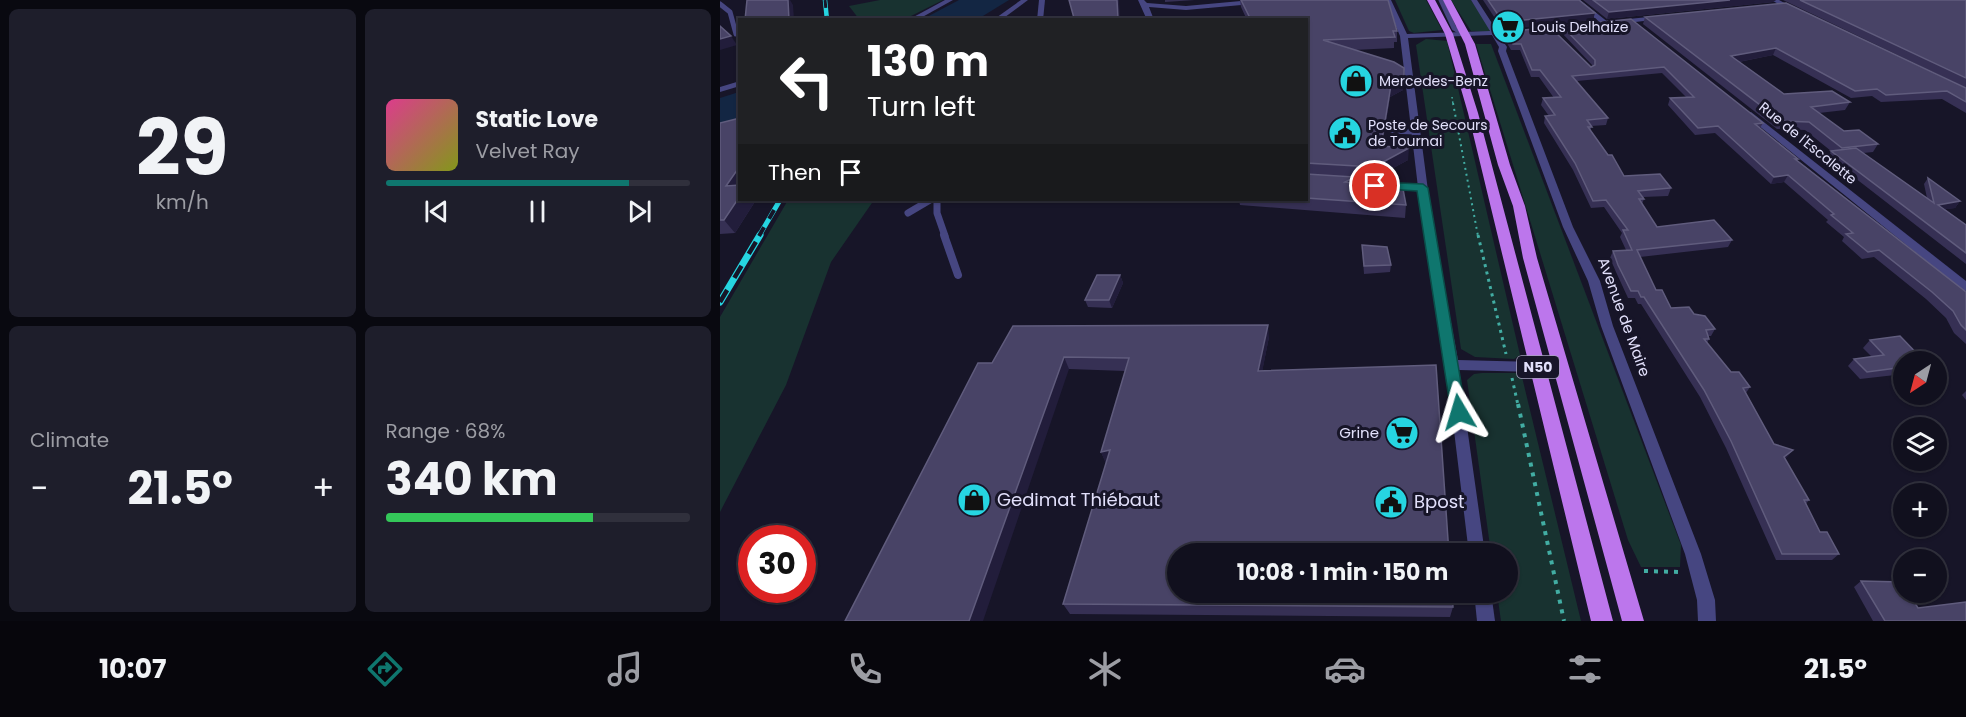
<!DOCTYPE html>
<meta charset="utf-8">
<style>
body{margin:0;font-family:Poppins,sans-serif;background:#1e1e2b;color:#f1f3f6;height:100vh;display:flex;flex-direction:column;font-size:22px;white-space:nowrap}
*{box-sizing:border-box;margin:0}
p{font-size:20px;color:#9c9da4}
.icon{flex:none;width:33px;height:33px;fill:none;stroke:currentColor;stroke-width:2;stroke-linecap:round;stroke-linejoin:round}
.map{position:relative;flex:1;overflow:hidden}
.panel{display:flex;flex-direction:column;gap:9px;padding:9px;background:#090910;width:720px}
.panel>*{flex:none}
.hud{position:absolute;left:18px;top:18px;width:570px;height:183px;border-radius:0px;box-shadow:0 2px 4px #0004,0 0 0 2px #30303c;background:#202124;color:#fff;overflow:hidden}
.needle{width:39px;rotate:216deg}
.controls{position:absolute;left:1173px;top:351px;display:grid;gap:12px}
.controls a{display:grid;place-items:center;width:54px;height:54px;border-radius:50%;background:#11101e;box-shadow:0 2px 4px #0004,0 0 0 2px #30303c;font-size:30px}
.speed{position:absolute;left:18px;top:525px;display:flex;gap:12px;font-size:30px;font-weight:700;text-align:center}
.speed>*{display:grid;place-content:center;width:78px;height:78px;border-radius:50%;background:#11101e;box-shadow:0 2px 4px #0004,0 0 0 2px #30303c;line-height:1}
.speed .limit{border:9px solid #d22;background:#fff;color:#111}
.pin{position:absolute;display:grid;place-items:center;width:51px;height:51px;color:#fff;margin:-26px;border:3px solid #fff;border-radius:50%;box-shadow:0 2px 6px #0007}
.me{position:absolute;width:66px;margin:-33px;rotate:353deg;stroke-linejoin:round;filter:drop-shadow(0 0 4px #0008)}
.turn{display:flex;align-items:center;gap:21px;height:126px;padding:0 30px;font-size:27px}
.turn .icon{width:78px;height:78px;stroke-width:2.5}
.turn b{display:block;font-size:42px;line-height:51px}
.then{display:flex;align-items:center;height:57px;padding:0 30px;background:#0003;gap:12px;font-size:22px}
.big{font-size:45px;font-weight:700;line-height:1.1}
.panel .tile{flex:1;display:flex;flex-direction:column;justify-content:center;gap:9px;min-width:0;padding:0 21px;border-radius:9px;background:#1e1e2b}
.panel .dial{align-items:center;gap:0}
.dial b{font-size:78px;line-height:1}
.song{display:flex;align-items:center;gap:18px}
.cover{width:72px;height:72px;border-radius:9px;background:linear-gradient(135deg,hsl(330 70% 55%),hsl(70 70% 35%))}
.played{height:6px;border-radius:3px;background:linear-gradient(90deg,#0f766e 80%,#30303c 80%)}
.keys{display:flex;justify-content:space-around;direction:ltr}
.heat{display:flex;justify-content:space-between;align-items:center;font-size:33px;direction:ltr}
.charge{height:9px;border-radius:4px;background:linear-gradient(90deg,#34c759 68%,#30303c 0)}
.panel .tiles{flex:1;display:grid;gap:9px;grid-template-columns:repeat(2,1fr)}
.trip{position:absolute;left:447px;top:543px;width:351px;height:60px;border-radius:30px;background:#11101e;box-shadow:0 2px 4px #0004,0 0 0 2px #30303c;font-weight:700;line-height:60px;text-align:center}
.dock{display:flex;height:96px;justify-content:space-around;align-items:center;background:#07060c;color:#9c9da4}
.dock .icon{width:42px;height:42px}
.dock .selected{color:#0f766e}
.dock b{font-size:27px;color:#f1f3f6}
main{display:flex;flex:1;min-height:0}
.map>svg:first-child{display:block}
</style>
<main>
<section class="panel">
<div class="tiles">
<div class="tile dial"><b>29</b><p>km/h</p></div>
<div class="tile">
<div class="song"><i class="cover"></i><div><b>Static Love</b><p>Velvet Ray</p></div></div>
<div class="played"></div>
<div class="keys"><svg class="icon" aria-label="previous" viewBox="0 0 24 24"><path d="M18 5L8 12l10 7zM5 5v14"/></svg><svg class="icon" aria-label="pause" viewBox="0 0 24 24"><path d="M8 5v14M16 5v14"/></svg><svg class="icon" aria-label="next" viewBox="0 0 24 24"><path d="M6 5l10 7-10 7zM19 5v14"/></svg></div>
</div>
<div class="tile"><p>Climate</p>
<div class="heat"><a>−</a><b class="big">21.5°</b><a>+</a></div>
</div>
<div class="tile"><p>Range · 68%</p><b class="big">340 km</b><div class="charge"></div></div>
</div>
</section>
<div class="map">
<svg width="1246" height="621" viewBox="0 0 1246 621">
<rect width="100%" height="100%" fill="#171528"/>
<g fill="#183230">
<polygon points="160,0 223,0 185,19 139,19 129,6"/>
<polygon points="675,0 706,0 722,30 694,33 689,31"/>
<polygon points="731,0 751,0 770,29 769,32 751,31"/>
<polygon points="706,39 727,41 800,355 794,359 755,357 741,349 696,45"/>
<polygon points="756,44 771,44 961,545 960,567 921,567 908,540"/>
<polygon points="68,200 154,200 111,262 66,385 0,512 0,317"/>
<polygon points="762,373 796,373 802,377 861,621 781,621 777,593 788,592 788,554 771,553 747,380 754,374"/>
</g>
<g fill="#132643">
<polygon points="239,0 289,0 258,19 203,19"/>
<polygon points="19,92 19,119 0,125 0,98"/>
</g>
<g fill="none" stroke-linecap="round" stroke-linejoin="round">
<polyline stroke="#42ada3" stroke-width="1.5" stroke-dasharray="1.5 3" stroke-linecap="butt" points="732,97 733,104"/>
<polyline stroke="#42ada3" stroke-width="2" stroke-dasharray="2 4" stroke-linecap="butt" points="733,103 758,236"/>
<g stroke="#42ada3" stroke-width="3" stroke-dasharray="3 4.5" stroke-linecap="butt">
<polyline points="758,235 786,354"/>
<polyline points="792,378 798,405"/>
</g>
<g stroke="#42ada3" stroke-width="4" stroke-dasharray="4 6" stroke-linecap="butt">
<polyline points="798,404 844,621"/>
<polyline points="924,571 961,572"/>
</g>
<g stroke="#464681" stroke-width="5">
<polyline points="721,0 734,28 746,35"/>
<polyline points="856,0 885,23"/>
<polyline points="0,4 10,12 16,34"/>
</g>
<g stroke="#464681" stroke-width="7">
<polyline points="671,130 695,131"/>
<polyline points="646,185 703,188"/>
<polyline points="217,200 217,213 225,236"/>
<polyline points="188,213 210,200"/>
</g>
<polyline stroke="#464681" stroke-width="8" points="224,235 238,275"/>
<g fill="#464681" fill-rule="evenodd">
<polygon points="225,0 233,0 197,20 188,20"/>
<polygon points="301,0 308,0 281,20 273,20"/>
<polygon points="319,0 325,0 323,20 317,20"/>
<polygon points="418,0 424,0 427,3 466,6 532,0 557,0 554,2 466,10 429,7 434,20 427,20"/>
<polygon points="665,0 671,0 687,34 770,31 751,0 757,0 777,31 784,33 779,35 787,47 786,51 853,227 880,281 893,326 981,554 995,600 996,621 978,621 977,600 965,554 881,326 868,281 843,227 778,51 779,47 772,35 688,38 712,221 738,360 818,362 823,363 824,367 823,371 818,372 739,370 765,554 749,554 726,365 702,221 680,36"/>
<polygon points="1051,0 1059,0 1077,10 1072,11"/>
<polygon points="938,16 941,18 940,19 899,24 896,22 899,20"/>
<polygon points="857,24 859,25 859,27 815,32 811,30 815,28"/>
<polygon points="20,81 20,86 0,92 0,87"/>
<polygon points="1031,112 1246,281 1246,291 1242,290 1028,117 1027,115"/>
<polygon points="754,592 771,592 775,621 757,621"/>
</g>
<g fill="#bc76ec" fill-rule="evenodd">
<polygon points="707,0 715,0 733,34 758,113 893,621 871,621 748,113 725,34"/>
<polygon points="723,0 731,0 755,44 790,165 805,206 817,258 924,621 902,621 803,258 793,206 778,165 745,44"/>
</g>
<g stroke="#26d5e1" stroke-width="4.5">
<polyline id="rail-far2" points="105,0 107,20"/>
</g>
<g stroke="#26d5e1" stroke-width="5">
<polyline id="rail-far1" points="39,236 60,200"/>
</g>
<g stroke="#26d5e1" stroke-width="7">
<polyline id="rail" points="0,302 40,235"/>
</g>
<use href="#rail-far2" stroke="#171528" stroke-width="3" stroke-dasharray="8" stroke-linecap="butt"/>
<use href="#rail-far1" stroke="#171528" stroke-width="4" stroke-dasharray="10" stroke-linecap="butt"/>
<use href="#rail" stroke="#171528" stroke-width="4.5" stroke-dasharray="14" stroke-linecap="butt"/>
</g>
<g fill="#363054">
<polygon points="445,0 475,0 445,2"/>
<polygon points="520,0 668,0 677,31 677,42 674,42 674,48 634,50 683,90 670,97 662,146 688,160 653,179 635,178 635,183 686,205 685,218 520,205 519,200 586,200 586,20 527,20 521,7"/>
<polygon points="763,0 859,0 873,20 782,29"/>
<polygon points="863,0 1056,0 1053,2 887,19"/>
<polygon points="1063,0 1246,0 1246,113 1222,99 1161,102 1152,96 1131,98 1053,55 1019,62 1064,94 1130,102 1125,110 1099,113 1124,131 1158,144 1153,152 1143,153 1207,198 1204,184 1208,178 1240,201 1235,208 1225,209 1246,225 1246,264 1108,157 1111,151 1085,130 1057,129 923,24 925,17 1234,82"/>
<polygon points="911,19 1043,123 1040,128 1078,159 1077,160 1246,292 1246,344 1234,333 1226,318 1206,299 1154,257 1142,259 1122,241 1124,237 1106,222 1108,220 1064,182 1051,184 995,133 975,135 948,105 950,98 966,97 942,73 857,81 888,118 886,125 871,126 871,131 904,176 951,188 948,196 923,197 924,199 922,204 937,227 1012,240 1008,247 920,257 936,290 951,308 974,314 995,329 991,336 988,336 989,339 987,343 1011,372 1030,387 1026,393 1054,444 1073,450 1065,459 1089,500 1086,504 1100,532 1119,554 1112,560 1056,560 1006,448 980,397 921,304 918,304 915,298 908,298 896,272 890,258 893,251 906,250 900,237 902,233 884,207 871,208 853,170 824,123 825,116 829,116 821,105 823,98 834,98 819,77 811,77 800,50 791,50 784,38 785,32 871,67 873,66 841,32 842,26"/>
<polygon points="0,123 20,200 36,200 15,233 0,234"/>
<polygon points="642,245 671,265 670,272 644,274"/>
<polygon points="400,275 403,283 392,308 368,307 365,300"/>
<polygon points="549,337 542,371 733,607 730,617 350,614 343,604 386,463 381,452 405,371 349,369 272,363"/>
<polygon points="1150,340 1184,362 1184,374 1140,379 1128,366 1134,359 1152,357 1143,348"/>
<polygon points="1246,391 1246,400 1242,395"/>
<polygon points="1141,581 1198,608 1246,621 1153,621 1134,587"/>
</g>
<g fill="#221d3b">
<polygon points="68,0 70,0 73,5 74,20 69,20"/>
<polygon points="397,0 399,0 400,20 399,20"/>
<polygon points="1010,0 1056,0 1053,2 887,19 889,12"/>
<polygon points="875,13 873,20 782,29 783,22"/>
<polygon points="11,36 17,45 0,50 0,39"/>
<polygon points="1056,48 1053,55 1008,64 1011,56"/>
<polygon points="684,78 683,90 670,97 660,159 661,146 671,85"/>
<polygon points="689,148 688,160 653,179 654,167"/>
<polygon points="20,166 20,195 6,186"/>
<polygon points="1068,175 1064,182 1051,184 1054,177"/>
<polygon points="635,177 635,190 625,182"/>
<polygon points="20,196 20,200 36,200 15,233 4,220"/>
<polygon points="1240,201 1235,208 1213,211 1218,205"/>
<polygon points="400,275 403,283 392,308 389,300"/>
<polygon points="548,325 549,337 540,383 538,371"/>
<polygon points="344,357 349,369 263,621 249,621"/>
<polygon points="390,450 386,464 381,452"/>
<polygon points="1073,450 1067,457 1058,464 1064,457"/>
</g>
<g fill="#484366" stroke="#605c7d" stroke-width="1.5">
<polygon points="27,0 68,0 69,20 25,20"/>
<polygon points="349,0 397,0 398,18 416,17 417,20 348,20 354,18"/>
<polygon points="521,0 668,0 677,31 673,31 675,37 603,40 674,62 684,68 684,78 671,85 661,146 689,148 654,167 586,163 586,20 531,20"/>
<polygon points="768,0 859,0 875,13 783,22"/>
<polygon points="873,0 1010,0 889,12"/>
<polygon points="1080,0 1246,0 1246,78"/>
<polygon points="1066,3 1246,88 1246,102 1227,91 1166,95 1157,89 1135,91 1056,48 1011,56 1064,94 1112,91 1130,102 1091,107 1124,131 1139,130 1158,144 1122,148 1089,122 1061,121 925,17"/>
<polygon points="911,19 1043,123 1035,124 1078,159 1075,159 1246,292 1246,330 1241,325 1233,311 1212,292 1159,250 1148,252 1126,234 1133,233 1111,215 1114,214 1068,175 1054,177 998,126 978,128 950,98 974,97 944,67 852,76 888,118 867,120 872,127 868,127 888,155 892,155 904,176 940,174 951,188 918,191 924,199 919,199 937,227 994,220 1012,240 917,250 936,290 942,290 951,308 969,307 974,314 985,316 995,329 986,330 989,339 984,339 1011,372 1019,372 1030,387 1023,388 1054,444 1073,450 1064,457 1089,500 1084,500 1100,532 1107,532 1119,554 1062,554 1011,441 984,390 924,297 921,297 918,291 911,291 898,265 893,251 912,250 903,230 908,230 886,200 873,201 855,163 825,116 835,115 823,98 841,97 820,70 812,70 801,44 793,44 785,32 830,27 871,67 875,65 875,60 842,26"/>
<polygon points="0,26 11,36 0,39"/>
<polygon points="20,118 20,166 6,186 20,185 20,196 4,220 0,220 0,123"/>
<polygon points="1136,148 1214,203 1208,178 1240,201 1218,205 1246,225 1246,253 1111,151"/>
<polygon points="586,174 635,177 625,182 683,189 686,205 586,198"/>
<polygon points="642,245 667,247 671,265 644,266"/>
<polygon points="377,275 400,275 389,300 365,300"/>
<polygon points="548,325 538,371 716,365 729,554 458,554 458,592 732,592 733,607 343,604 390,450 381,452 409,358 344,357 249,621 125,621 258,363 272,363 293,326"/>
<polygon points="1180,336 1205,362 1184,362 1184,367 1147,372 1134,359 1164,355 1150,340"/>
<polygon points="1141,581 1182,582 1184,584 1184,592 1188,592 1198,608 1246,602 1246,621 1165,621"/>
</g>
<polygon fill="#0f766e" stroke="#0a4d48" stroke-width="1.5" points="655,182 703,184 708,188 746,412 744,417 739,419 731,412 697,191 651,188 650,186"/>
<defs>
<g id="supermarket-disc" transform="scale(1.725)"><circle r="9.5" fill="#26d5e1" stroke="#171528"/><path d="M-6-5.5h2.5l.6 2H6L4.5 2H-2.5L-4.4-4H-6ZM-1.5 3.2a1.3 1.3 0 1 0 .1 0ZM3 3.2a1.3 1.3 0 1 0 .1 0Z" fill="#111"/></g>
<g id="shop-disc" transform="scale(1.725)"><circle r="9.5" fill="#26d5e1" stroke="#171528"/><path d="M-5-2.5h2.3a2.7 3.5 0 0 1 5.4 0H5L5.5 6h-11ZM-1.5-2.5h3a1.5 2.3 0 0 0-3 0Z" fill="#111"/></g>
<g id="civic-disc" transform="scale(1.725)"><circle r="9.5" fill="#26d5e1" stroke="#171528"/><path d="M-.6-6.5H3V-4.5H.6V-3L4-1V1h2V6H-6V1h2V-1L-.6-3ZM-1.2 2.5V6h2.4V2.5Z" fill="#111"/></g>
</defs>
<g fill-rule="evenodd">
<use href="#supermarket-disc" x="788" y="27"/>
<use href="#shop-disc" x="636" y="81"/>
<use href="#civic-disc" x="625" y="133"/>
<use href="#supermarket-disc" x="682" y="433"/>
<use href="#shop-disc" x="254" y="500"/>
<use href="#civic-disc" x="671" y="502"/>
</g>
<g text-anchor="middle" stroke-width="6" stroke-linejoin="round" paint-order="stroke">
<g font-size="14" fill="#e2e0fb" stroke="#171528" text-anchor="start">
<text x="811" y="32">Louis Delhaize</text>
<text x="659" y="86">Mercedes-Benz</text>
<text x="648" y="130">Poste de Secours<tspan x="648" dy="16">de Tournai</tspan></text>
</g>
<g font-size="14" fill="#e2e0fb" stroke="#171528">
<text transform="translate(1088 143) rotate(39)" y="5">Rue de l'Escalette</text>
</g>
<rect fill="#171528" stroke="#a5a3bc" stroke-width="1.5" x="797" y="356" width="42" height="22" rx="4.5"/>
<g font-size="14" font-weight="bold" fill="#e2e0fb">
<text x="818" y="372">N50</text>
</g>
<g font-size="15" fill="#e2e0fb" stroke="#171528">
<text transform="translate(904 317) rotate(70)" y="5">Avenue de Maire</text>
</g>
<g font-size="15" fill="#e2e0fb" stroke="#171528" text-anchor="end">
<text x="659" y="438">Grine</text>
</g>
<g font-size="18" fill="#e2e0fb" stroke="#171528" text-anchor="start">
<text x="277" y="506">Gedimat Thiébaut</text>
<text x="694" y="508">Bpost</text>
</g>
</g>
</svg>
<div class="controls">
<a><svg class="needle" viewBox="-14 -14 28 28"><path d="M0-13l5 13h-10z" fill="#e53935"/><path d="M0 13l5-13h-10z" fill="#9c9da4"/></svg></a>
<a><svg class="icon" aria-label="layers" viewBox="0 0 24 24"><path d="M12 4l9 5-9 5-9-5zM3 14l9 5 9-5"/></svg></a>
<a>+</a>
<a>−</a>
</div>
<div class="speed"><div class="limit">30</div></div>
<div class="pin" style="left:655px;top:186px;background:#d93025"><svg class="icon" aria-label="arrive" viewBox="0 0 24 24"><path d="M6 21V4h12l-3 4 3 4H6"/></svg></div>
<svg class="me" style="left:739px;top:412px" viewBox="-20 -20 40 40"><path d="M0-17L14 15 0 8-14 15z" fill="#0f766e" stroke="#fff" stroke-width="4"/></svg>
<div class="trip">10:08 · 1 min · 150 m</div>
<div class="hud">
<div class="turn"><svg class="icon" aria-label="left" viewBox="0 0 24 24"><path d="M17 20v-9H6M10 6l-5 5 5 5"/></svg><div><b>130 m</b>Turn left</div></div>
<div class="then">Then<svg class="icon" aria-label="arrive" viewBox="0 0 24 24"><path d="M6 21V4h12l-3 4 3 4H6"/></svg></div>
</div>
</div>
</main>
<nav class="dock">
<b>10:07</b>
<svg class="icon selected" aria-label="directions" viewBox="0 0 24 24"><path d="M12 3l9 9-9 9-9-9zM9 14v-3h6M13 9l2 2-2 2"/></svg>
<svg class="icon" aria-label="music" viewBox="0 0 24 24"><path d="M9 18V5l10-2v13"/><circle cx="6" cy="18" r="3"/><circle cx="16" cy="16" r="3"/></svg>
<svg class="icon" aria-label="phone" viewBox="0 0 24 24"><path d="M5 4h4l2 5-3 2q2 4 5 5l2-3 5 2v4C11 20 4 13 5 4z"/></svg>
<svg class="icon" aria-label="climate" viewBox="0 0 24 24"><path d="M12 3v18M4 7l16 10M4 17L20 7"/></svg>
<svg class="icon" aria-label="car" viewBox="0 0 24 24"><path d="M5 17H2v-5l4-1 3-4h7l3 4 3 1v5h-3M9 17h6M6 11h13"/><circle cx="7" cy="17" r="2"/><circle cx="17" cy="17" r="2"/></svg>
<svg class="icon" aria-label="filters" viewBox="0 0 24 24"><path d="M4 7h16M4 17h16"/><circle cx="9" cy="7" r="2"/><circle cx="15" cy="17" r="2"/></svg>
<b>21.5°</b>
</nav>
